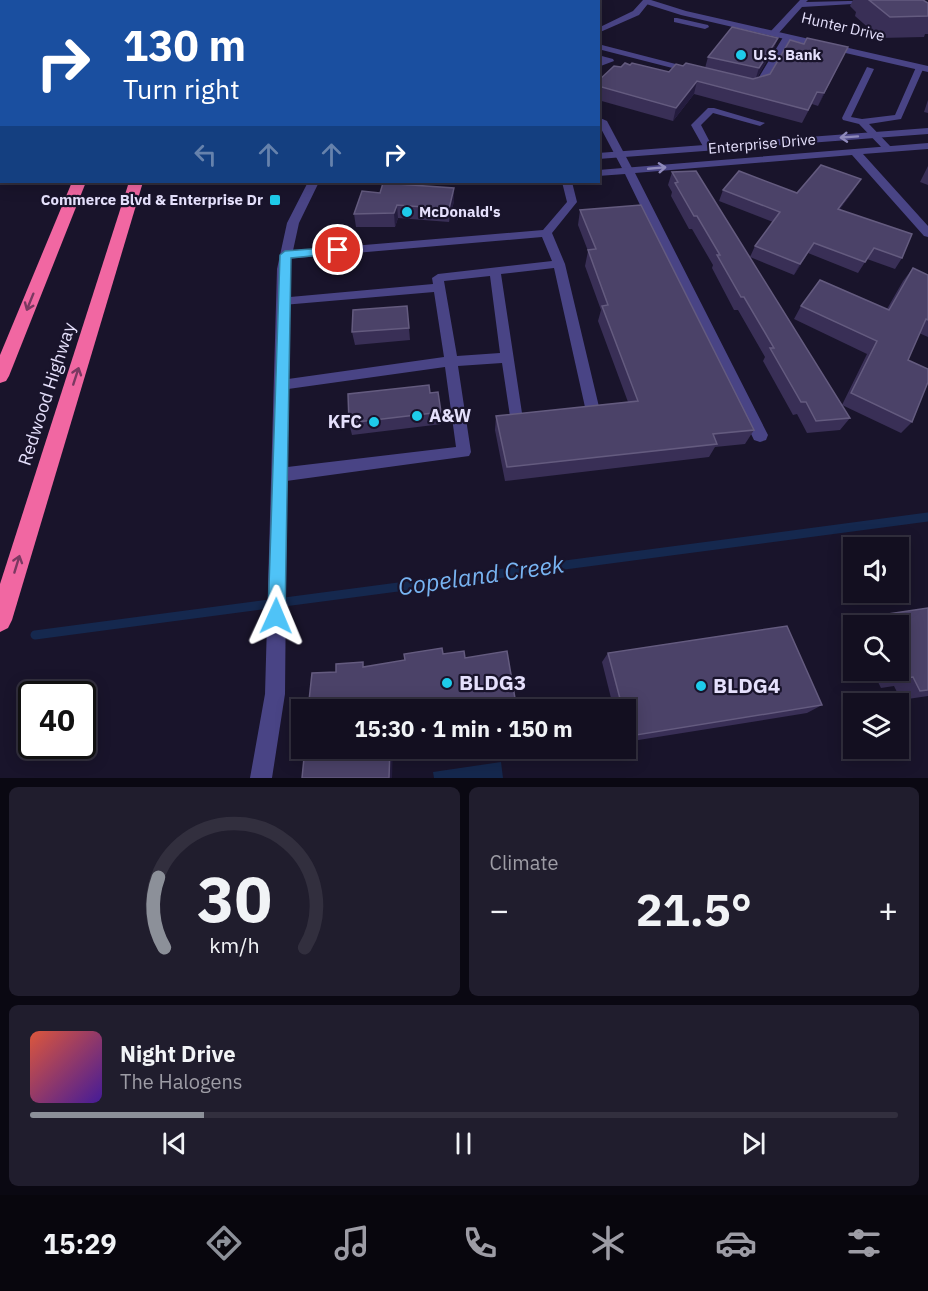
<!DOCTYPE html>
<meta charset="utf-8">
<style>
body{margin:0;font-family:"IBM Plex Sans",sans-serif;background:#201d2d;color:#f1f3f6;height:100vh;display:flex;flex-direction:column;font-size:22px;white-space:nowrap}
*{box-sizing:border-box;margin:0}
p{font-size:20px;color:#9d9ca5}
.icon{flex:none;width:33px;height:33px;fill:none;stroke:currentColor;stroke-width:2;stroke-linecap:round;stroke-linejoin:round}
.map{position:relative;height:778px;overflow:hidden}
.panel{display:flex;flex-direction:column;gap:9px;padding:9px;background:#0a0812;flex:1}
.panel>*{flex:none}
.hud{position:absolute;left:0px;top:0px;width:600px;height:183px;box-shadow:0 3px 15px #0003,0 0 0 2px #322f3e;background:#1a4fa0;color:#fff;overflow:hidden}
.tools{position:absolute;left:843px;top:537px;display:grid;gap:12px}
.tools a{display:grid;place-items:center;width:66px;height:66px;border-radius:0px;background:#130f20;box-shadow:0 3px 15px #0003,0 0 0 2px #322f3e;font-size:30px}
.speed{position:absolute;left:18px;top:681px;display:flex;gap:12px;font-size:30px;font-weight:700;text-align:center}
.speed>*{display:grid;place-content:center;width:78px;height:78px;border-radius:50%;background:#130f20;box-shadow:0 3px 15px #0003,0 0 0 2px #322f3e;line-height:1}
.speed .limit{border:3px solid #111;border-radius:9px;background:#fff;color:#111}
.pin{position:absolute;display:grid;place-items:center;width:51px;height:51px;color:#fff;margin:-26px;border:3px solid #fff;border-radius:50%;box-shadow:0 2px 6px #0007}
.me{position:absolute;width:66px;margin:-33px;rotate:1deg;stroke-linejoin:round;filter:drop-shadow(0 0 4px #0008)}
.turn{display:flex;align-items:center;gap:21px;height:126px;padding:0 24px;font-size:27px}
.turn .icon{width:78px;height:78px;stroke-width:2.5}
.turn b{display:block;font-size:42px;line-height:51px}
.lanes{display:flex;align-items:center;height:57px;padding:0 24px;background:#0003;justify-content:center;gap:30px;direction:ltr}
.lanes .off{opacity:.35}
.big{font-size:45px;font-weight:700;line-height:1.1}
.panel .tile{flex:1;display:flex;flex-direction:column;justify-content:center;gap:9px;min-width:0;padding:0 21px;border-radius:9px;background:#201d2d}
.panel .dial{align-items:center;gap:0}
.dial svg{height:156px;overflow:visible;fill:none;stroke:#322f3e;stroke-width:7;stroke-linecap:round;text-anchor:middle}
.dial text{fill:#f1f3f6;stroke:none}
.song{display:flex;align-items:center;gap:18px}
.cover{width:72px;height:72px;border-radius:9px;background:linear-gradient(135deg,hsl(10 70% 55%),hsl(260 70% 35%))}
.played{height:6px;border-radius:3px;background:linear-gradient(90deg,#8c9099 20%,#322f3e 20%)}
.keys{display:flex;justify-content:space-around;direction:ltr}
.heat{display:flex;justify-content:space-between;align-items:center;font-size:33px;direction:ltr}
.panel .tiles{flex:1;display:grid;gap:9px;grid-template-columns:1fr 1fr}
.tile:last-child{grid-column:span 2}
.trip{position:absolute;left:291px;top:699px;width:345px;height:60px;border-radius:0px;background:#130f20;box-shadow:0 3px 15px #0003,0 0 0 2px #322f3e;font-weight:700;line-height:60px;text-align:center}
.tabs{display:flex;height:96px;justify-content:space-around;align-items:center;background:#08060d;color:#9d9ca5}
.tabs .icon{width:42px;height:42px}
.tabs .active{color:#8c9099}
.tabs b{font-size:27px;color:#f1f3f6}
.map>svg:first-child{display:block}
</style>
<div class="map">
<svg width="928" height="778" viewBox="0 0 928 778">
<rect width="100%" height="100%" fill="#19142b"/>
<polygon fill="#15284e" points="501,762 503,778 434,778 433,772"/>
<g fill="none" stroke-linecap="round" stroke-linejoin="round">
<polyline stroke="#15284e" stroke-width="9" points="35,635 928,517"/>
<g fill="#494485" fill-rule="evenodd">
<polygon points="30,0 38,0 30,2"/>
<rect x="277" y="0" width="8" height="2"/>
<polygon points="800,0 808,0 806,2 891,0 887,2 802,7 777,35 771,35 771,31"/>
<rect x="0" y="7" width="2" height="4"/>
<polygon points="677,18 708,25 709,27 705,29 674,22 674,18"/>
<polygon points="785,34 792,36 763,85 759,88 751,87 751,83 756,82"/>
<polygon points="598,44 695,69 696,71 692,73 598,49"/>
<polygon points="598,55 613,59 614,61 598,67 598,62 602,61 598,60"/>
<polygon points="917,65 924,67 901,119 869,124 891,147 891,151 885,151 859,124 843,120 842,118 867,67 874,69 851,117 862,119 895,115"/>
<polygon points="708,108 714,108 765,123 760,126 713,113 701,125 713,148 705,150 691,125"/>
<polygon points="598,117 607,121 633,170 631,172 623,170 598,123"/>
<path d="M 562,182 L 572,182 L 577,202 L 552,233 L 565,264 L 600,411 L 598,415 L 580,419 L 575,417 L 573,413 L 575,409 L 585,407 L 554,268 L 501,274 L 522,413 L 533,414 L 535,418 L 533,422 L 516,425 L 511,423 L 502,363 L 458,366 L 471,452 L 469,456 L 279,482 L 274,480 L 272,475 L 274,470 L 279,468 L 456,447 L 445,367 L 281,390 L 276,389 L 274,385 L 276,381 L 281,380 L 444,357 L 434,292 L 283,305 L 277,301 L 279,298 L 433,284 L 432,278 L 438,274 L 552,261 L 542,237 L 285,259 L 281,258 L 281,252 L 543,230 L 567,202 ZM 490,276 L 500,353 L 457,356 L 444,281 Z"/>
</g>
<g fill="#494485" fill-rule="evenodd">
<polygon points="643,0 651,0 686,11 928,66 928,72 681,15 643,3"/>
<polygon points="928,128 928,134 598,159 598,153"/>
<polygon points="928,143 928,149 863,154 928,226 928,237 924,236 852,155 635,173 768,435 766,440 760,442 754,440 625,174 598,176 598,170"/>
</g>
<g fill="#494485" fill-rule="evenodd">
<polygon points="643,0 651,0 639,15 598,33 598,28 633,11"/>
<polygon points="308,182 319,182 299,223 289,269 285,694 272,778 250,778 265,694 277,269 287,223"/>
</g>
<g fill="#f167a2" fill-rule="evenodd">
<polygon points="92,0 102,0 102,2 93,2"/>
<polygon points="148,0 158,0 148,2"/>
<rect x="185" y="0" width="10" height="2"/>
<polygon points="235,0 245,0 234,2"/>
<polygon points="72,182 86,182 9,376 6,381 0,383 0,355"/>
<polygon points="129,182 143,182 12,620 8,628 0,632 0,584"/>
</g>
</g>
<g fill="#392f56">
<polygon points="515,0 586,0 585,2 519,2"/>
<polygon points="853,0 923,0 928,3 928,34 925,34 924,37 880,38 855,16 856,12 850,6"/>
<polygon points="778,38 773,50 757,78 842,59 818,106 812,104 802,123 694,94 673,121 598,100 598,81 621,67 669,72 683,66 705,68 708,57"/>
<polygon points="928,100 928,113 924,112"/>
<polygon points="928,166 928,185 920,182"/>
<polygon points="672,172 842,405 867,354 794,319 801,306 887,309 903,281 913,268 928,275 928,337 919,333 908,360 912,422 901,433 842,405 850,418 840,430 807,433 797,414 793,415 763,361 765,357 738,310 734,310 712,268 713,265 692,229 689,229 671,196 672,192 668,185"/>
<polygon points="454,188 454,201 449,222 398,218 395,227 356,227 354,214 380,193"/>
<polygon points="723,190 797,193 854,190 840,209 902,258 895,269 867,259 858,273 808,253 794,275 750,257 755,246 773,222 719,201"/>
<polygon points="580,210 754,430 745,444 715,447 709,457 505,481 495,430 496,416 628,402 598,321 601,310 585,266 588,251 578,225"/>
<polygon points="407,306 410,340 355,345 352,332"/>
<polygon points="430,393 441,412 442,424 352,435 349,423"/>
<polygon points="928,608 928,696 901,700 894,686 881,688 872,670 898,670 898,626 854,626 867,617"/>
<polygon points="608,653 822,705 807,713 626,742 626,710 614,710 602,662"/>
</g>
<g fill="#241c3e">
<polygon points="572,0 586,0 585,2 569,2"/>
<polygon points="778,38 773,50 755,81 759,68"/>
<polygon points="848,47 842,59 818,106 824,93"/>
<polygon points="2,52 2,80 0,82 0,54"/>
<polygon points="697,81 694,94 673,121 676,108"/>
<polygon points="861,179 854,190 832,220 838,209"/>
<polygon points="454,188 454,201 449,222 449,209"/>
<polygon points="397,205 398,218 395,227 394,213"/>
<polygon points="814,243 808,253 794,275 800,264"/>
<polygon points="390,748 393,748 392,778 389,778"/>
</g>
<g fill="#4b4268" stroke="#645b7f" stroke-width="1.5">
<rect x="282" y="0" width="148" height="2"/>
<polygon points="549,0 572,0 569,2 554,2"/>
<polygon points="869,0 923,0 928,3 928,16 890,17"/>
<polygon points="0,24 2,24 2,52 0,54"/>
<polygon points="732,27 778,38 759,68 708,57"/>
<polygon points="807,38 848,47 824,93 817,92 808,110 697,81 676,108 598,86 598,81 614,66 621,67 625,63 630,65 632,63 669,72 676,64 683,66 686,63 753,79 770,74 790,40 804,44"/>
<polygon points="821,165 861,179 838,209 912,234 902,258 874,248 865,262 814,243 800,264 755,246 780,212 723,190 739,171 797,193"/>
<polygon points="696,171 850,418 816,421 806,402 801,402 770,348 774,348 744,297 741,297 717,255 720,255 697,216 694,216 675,183 678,182 672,172"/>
<polygon points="383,183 454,188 449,209 397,205 394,213 354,214 362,191 380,193"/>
<polygon points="641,205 754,430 713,434 717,444 507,467 496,416 638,401 602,306 608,305 588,250 596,249 580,210"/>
<polygon points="913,268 928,275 928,320 926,319 908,360 928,369 928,382 912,422 851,393 877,341 801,306 820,280 889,310"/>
<polygon points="407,306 409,328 352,332 353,310"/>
<polygon points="429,385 430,393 438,392 441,412 349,423 348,394"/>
<polygon points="928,608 928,690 920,691 913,677 899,679 895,670 898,670 898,626 872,626 867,617"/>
<polygon points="787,626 822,705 630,736 626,720 626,710 623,710 608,653"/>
<polygon points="442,648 443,654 464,651 465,658 507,651 517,710 308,710 312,673 336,672 336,664 363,662 363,667 405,660 404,654"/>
<polygon points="305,748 390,748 389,778 302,778"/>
</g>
<defs><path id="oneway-shaft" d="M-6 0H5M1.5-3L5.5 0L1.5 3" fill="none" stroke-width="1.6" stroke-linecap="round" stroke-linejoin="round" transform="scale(1.5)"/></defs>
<g stroke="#8f8abb">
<use href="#oneway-shaft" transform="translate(849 137) rotate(176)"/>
<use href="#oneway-shaft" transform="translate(657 168) rotate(-5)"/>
</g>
<g stroke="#7a3961">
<use href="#oneway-shaft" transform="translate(30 302) rotate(112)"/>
<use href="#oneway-shaft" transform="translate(76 376) rotate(-72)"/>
<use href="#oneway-shaft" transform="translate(17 564) rotate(-73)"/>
</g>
<polygon fill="#4fc3f7" stroke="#337fa1" stroke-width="1.5" points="338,247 342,248 342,253 291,258 285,616 282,623 276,625 270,623 268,616 280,255 285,251"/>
<g fill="#1ecbea" stroke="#19142b" stroke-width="2">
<circle cx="741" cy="55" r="6"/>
<rect x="269" y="194" width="12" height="12" rx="3"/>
<circle cx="407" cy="212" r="6"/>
<circle cx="417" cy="416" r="6"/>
<circle cx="374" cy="422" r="6"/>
<circle cx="447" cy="683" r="6"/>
<circle cx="701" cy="686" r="6"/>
</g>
<g text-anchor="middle" stroke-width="4.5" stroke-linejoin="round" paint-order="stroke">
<g font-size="15" fill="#e5e0fc" stroke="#19142b">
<text transform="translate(843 27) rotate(13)" y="5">Hunter Drive</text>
<text transform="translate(762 144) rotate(-5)" y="5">Enterprise Drive</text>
</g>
<g font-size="15" font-weight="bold" fill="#e5e0fc" stroke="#19142b" text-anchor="start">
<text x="753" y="60">U.S. Bank</text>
<text x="263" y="205" text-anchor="end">Commerce Blvd &amp; Enterprise Dr</text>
<text x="419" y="217">McDonald's</text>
</g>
<g font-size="18" fill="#e5e0fc" stroke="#19142b">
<text transform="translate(47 394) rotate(-72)" y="6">Redwood Highway</text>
</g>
<g font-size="18" font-weight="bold" fill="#e5e0fc" stroke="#19142b" text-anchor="start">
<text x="429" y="422">A&amp;W</text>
<text x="362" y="428" text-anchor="end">KFC</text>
</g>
<g font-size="21" font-weight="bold" fill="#e5e0fc" stroke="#19142b" text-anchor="start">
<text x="459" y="690">BLDG3</text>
<text x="713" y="693">BLDG4</text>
</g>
<g font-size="24" font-style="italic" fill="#78b4f2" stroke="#19142b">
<text transform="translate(481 576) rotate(-8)" y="8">Copeland Creek</text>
</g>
</g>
</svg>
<div class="tools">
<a><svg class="icon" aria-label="sound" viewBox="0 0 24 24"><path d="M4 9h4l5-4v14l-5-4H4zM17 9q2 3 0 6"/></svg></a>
<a><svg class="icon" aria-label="search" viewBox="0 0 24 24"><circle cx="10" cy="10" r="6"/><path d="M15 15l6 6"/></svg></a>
<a><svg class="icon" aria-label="layers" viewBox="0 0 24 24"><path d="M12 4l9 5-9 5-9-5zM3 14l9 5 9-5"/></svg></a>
</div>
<div class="speed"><div class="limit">40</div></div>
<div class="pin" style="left:338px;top:250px;background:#d93025"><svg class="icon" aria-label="arrive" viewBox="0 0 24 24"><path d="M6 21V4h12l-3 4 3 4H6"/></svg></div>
<svg class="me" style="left:276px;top:616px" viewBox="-20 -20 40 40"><path d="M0-17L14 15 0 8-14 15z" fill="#4fc3f7" stroke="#fff" stroke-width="4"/></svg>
<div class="trip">15:30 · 1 min · 150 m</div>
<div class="hud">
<div class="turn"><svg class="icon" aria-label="right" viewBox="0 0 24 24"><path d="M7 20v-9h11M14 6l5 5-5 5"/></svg><div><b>130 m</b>Turn right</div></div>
<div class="lanes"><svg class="icon off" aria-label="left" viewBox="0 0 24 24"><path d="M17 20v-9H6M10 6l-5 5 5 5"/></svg><svg class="icon off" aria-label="ahead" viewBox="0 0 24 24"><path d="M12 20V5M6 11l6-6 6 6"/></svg><svg class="icon off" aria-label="ahead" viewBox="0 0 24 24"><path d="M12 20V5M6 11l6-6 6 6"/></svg><svg class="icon" aria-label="right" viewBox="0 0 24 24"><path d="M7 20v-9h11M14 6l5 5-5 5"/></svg></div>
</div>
</div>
<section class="panel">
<div class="tiles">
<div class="tile dial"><svg viewBox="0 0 100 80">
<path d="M14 69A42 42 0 1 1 86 69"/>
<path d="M14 69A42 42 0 0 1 11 33" stroke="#8c9099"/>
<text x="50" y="56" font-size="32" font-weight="700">30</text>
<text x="50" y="72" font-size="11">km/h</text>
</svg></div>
<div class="tile"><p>Climate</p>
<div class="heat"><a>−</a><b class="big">21.5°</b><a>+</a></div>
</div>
<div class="tile">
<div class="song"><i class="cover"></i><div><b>Night Drive</b><p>The Halogens</p></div></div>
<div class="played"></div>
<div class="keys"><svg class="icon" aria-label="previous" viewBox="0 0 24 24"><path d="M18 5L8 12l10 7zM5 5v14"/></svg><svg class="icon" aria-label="pause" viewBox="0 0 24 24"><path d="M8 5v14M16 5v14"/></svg><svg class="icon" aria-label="next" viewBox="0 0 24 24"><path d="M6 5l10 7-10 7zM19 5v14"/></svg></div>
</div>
</div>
</section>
<nav class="tabs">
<b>15:29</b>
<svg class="icon active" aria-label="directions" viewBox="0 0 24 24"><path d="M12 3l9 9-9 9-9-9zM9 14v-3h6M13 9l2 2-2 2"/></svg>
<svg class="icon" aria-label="music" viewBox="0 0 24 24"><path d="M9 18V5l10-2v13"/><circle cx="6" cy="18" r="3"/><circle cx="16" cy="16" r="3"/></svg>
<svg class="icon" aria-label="phone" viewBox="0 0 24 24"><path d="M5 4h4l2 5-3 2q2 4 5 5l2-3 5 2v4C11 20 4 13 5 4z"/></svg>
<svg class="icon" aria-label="climate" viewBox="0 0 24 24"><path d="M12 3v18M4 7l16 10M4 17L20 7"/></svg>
<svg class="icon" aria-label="car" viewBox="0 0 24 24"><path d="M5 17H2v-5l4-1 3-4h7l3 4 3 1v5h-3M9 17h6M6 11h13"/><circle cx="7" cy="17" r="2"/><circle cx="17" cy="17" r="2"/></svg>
<svg class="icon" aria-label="filters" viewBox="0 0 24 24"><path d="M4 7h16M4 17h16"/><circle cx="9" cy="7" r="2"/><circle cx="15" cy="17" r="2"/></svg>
</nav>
